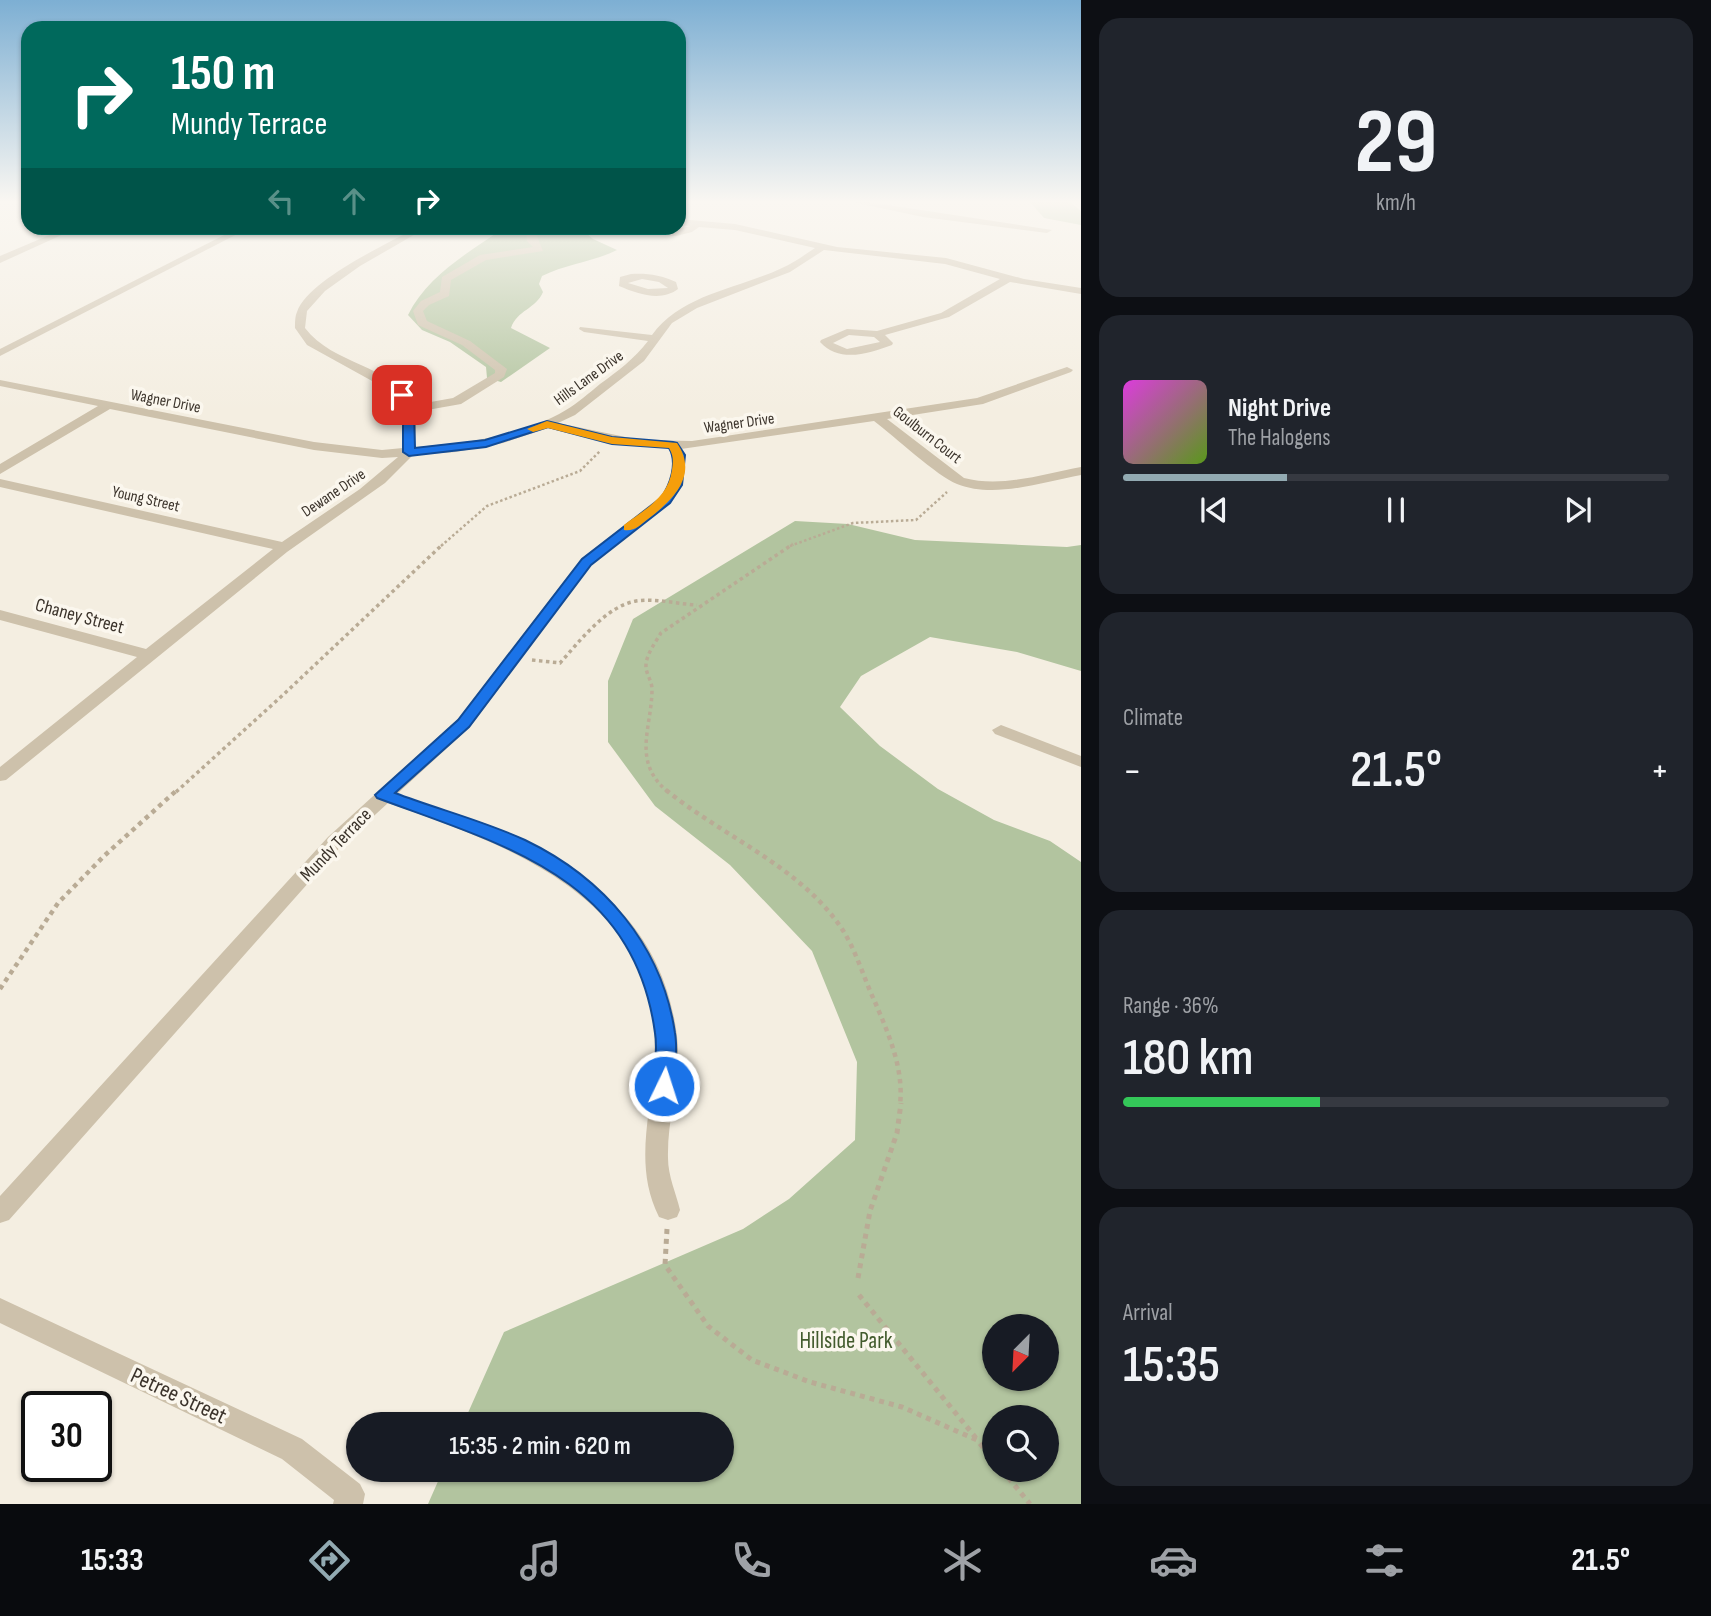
<!DOCTYPE html>
<meta charset="utf-8">
<style>
body{margin:0;font-family:"Sofia Sans Condensed",sans-serif;background:#20242c;color:#f1f3f6;height:100vh;display:flex;flex-direction:column;font-size:26px;white-space:nowrap}
*{box-sizing:border-box;margin:0}
p{font-size:23px;color:#9ea1a6}
.icon{flex:none;width:38px;height:38px;fill:none;stroke:currentColor;stroke-width:2;stroke-linecap:round;stroke-linejoin:round}
.map{position:relative;flex:1;overflow:hidden}
.side{display:flex;flex-direction:column;gap:18px;padding:18px;background:#0d0f14;width:630px}
.side>*{flex:none}
.hud{position:absolute;left:21px;top:21px;width:665px;height:214px;border-radius:21px;box-shadow:0 2px 5px #0004;background:#00695c;color:#fff;overflow:hidden}
.needle{width:46px;rotate:204deg}
.controls{position:absolute;left:982px;top:1314px;display:grid;gap:14px}
.controls a{display:grid;place-items:center;width:77px;height:77px;border-radius:50%;background:#171b24;box-shadow:0 2px 5px #0004;font-size:35px}
.speed{position:absolute;left:21px;top:1391px;display:flex;gap:14px;font-size:35px;font-weight:700;text-align:center}
.speed>*{display:grid;place-content:center;width:91px;height:91px;border-radius:50%;background:#171b24;box-shadow:0 2px 5px #0004;line-height:1}
.speed .limit{border:4px solid #111;border-radius:10px;background:#fff;color:#111}
.pin{position:absolute;display:grid;place-items:center;width:60px;height:60px;color:#fff;margin:-30px;border-radius:14px;box-shadow:0 4px 10px #0006}
.me{position:absolute;width:77px;margin:-38px;rotate:4deg;stroke-linejoin:round;filter:drop-shadow(0 0 5px #0008)}
.turn{display:flex;align-items:center;gap:24px;height:147px;padding:0 35px;font-size:32px}
.turn .icon{width:91px;height:91px;stroke-width:2.5}
.turn b{display:block;font-size:49px;line-height:60px}
.lanes{display:flex;align-items:center;height:66px;padding:0 35px;background:#0003;justify-content:center;gap:35px;direction:ltr}
.lanes .off{opacity:.35}
.big{font-size:52px;font-weight:600;line-height:1.1}
.side .tile{flex:1;display:flex;flex-direction:column;justify-content:center;gap:10px;min-width:0;padding:0 24px;border-radius:21px;background:#20242c}
.side .dial{align-items:center;gap:0}
.dial b{font-size:91px;line-height:1}
.song{display:flex;align-items:center;gap:21px}
.cover{width:84px;height:84px;border-radius:10px;background:linear-gradient(135deg,hsl(300 70% 55%),hsl(90 70% 35%))}
.played{height:7px;border-radius:4px;background:linear-gradient(90deg,#92aab2 30%,#363941 30%)}
.keys{display:flex;justify-content:space-around;direction:ltr}
.heat{display:flex;justify-content:space-between;align-items:center;font-size:38px;direction:ltr}
.charge{height:10px;border-radius:5px;background:linear-gradient(90deg,#34c759 36%,#363941 0)}
.trip{position:absolute;left:346px;top:1412px;width:388px;height:70px;border-radius:35px;background:#171b24;box-shadow:0 2px 5px #0004;font-weight:600;line-height:70px;text-align:center}
.menu{display:flex;height:112px;justify-content:space-around;align-items:center;background:#090b0e;color:#9ea1a6}
.menu .icon{width:49px;height:49px}
.menu .current{color:#92aab2}
.menu b{font-size:32px;color:#f1f3f6}
main{display:flex;flex:1;min-height:0}
.map>svg:first-child{display:block}
</style>
<main>
<div class="map">
<svg width="1081" height="1504" viewBox="0 0 1081 1504">
<rect width="100%" height="100%" fill="#f4eee1"/>
<g fill="#b2c49f" fill-rule="evenodd">
<polygon points="1030,202 1070,202 1081,211 1081,225 1044,218"/>
<path d="M 504,228 L 580,228 L 593,239 L 617,250 C 593,262 566,264 542,276 L 539,284 L 543,292 C 536,309 517,310 511,328 L 550,348 L 501,382 L 487,378 L 486,367 L 450,342 L 422,330 L 408,315 C 427,276 469,252 504,228 Z"/>
<path d="M 795,521 L 848,524 L 915,540 L 1067,547 L 1081,545 L 1081,671 L 1017,652 L 930,637 L 861,676 L 840,707 L 880,746 L 938,789 L 994,820 L 1050,841 L 1081,862 L 1081,1504 L 428,1504 L 443,1470 L 723,1470 L 723,1424 L 463,1424 L 504,1332 L 743,1229 L 789,1199 L 855,1140 L 857,1062 L 812,951 L 730,865 L 655,806 L 608,742 L 608,681 L 633,619 ZM 994,1326 L 1046,1326 L 1046,1379 L 994,1379 ZM 994,1418 L 1046,1418 L 1046,1470 L 994,1470 Z"/>
</g>
<g fill="none" stroke-linecap="round" stroke-linejoin="round">
<g stroke="#b9ab95" stroke-width="2.5" stroke-dasharray="2.5 2.5" stroke-linecap="butt">
<polyline points="441,546 487,506 580,471 600,451"/>
<polyline points="790,546 853,523 916,520 947,492"/>
</g>
<g stroke="#b9ab95" stroke-width="3.5" stroke-dasharray="3.5 3.5" stroke-linecap="butt">
<path d="M 532,660 L 560,663 C 579,642 606,606 636,601 C 656,598 677,604 697,605"/>
<polyline points="176,792 284,694 443,544"/>
<path d="M 668,792 C 631,761 652,728 652,689 C 652,682 647,675 646,668 C 645,656 655,643 661,633 L 793,544"/>
</g>
<g stroke="#b9ab95" stroke-width="4.5" stroke-dasharray="4.5 4.5" stroke-linecap="butt">
<path d="M 666,790 C 722,836 801,867 842,929 C 856,950 864,979 875,1002 C 889,1035 904,1069 900,1105"/>
<polyline points="0,989 58,903 104,856 177,790"/>
</g>
<g stroke="#b9ab95" stroke-width="5" stroke-dasharray="5 5" stroke-linecap="butt">
<polyline points="667,1229 665,1265 708,1326 752,1360 810,1382 902,1407 977,1440 994,1461"/>
<polyline points="858,1278 870,1211 897,1133 901,1103"/>
<polyline points="859,1295 976,1438"/>
<polyline points="1002,1470 1030,1504"/>
</g>
<g fill="#cdc1ab" fill-rule="evenodd">
<polygon points="852,202 868,202 1052,230 1047,233 923,217"/>
<path d="M 679,219 L 735,224 L 837,247 L 946,258 L 1024,279 L 1081,288 L 1081,294 L 1010,282 L 949,317 L 885,335 L 893,343 L 892,345 C 868,354 839,363 820,342 L 821,340 L 847,329 L 877,331 L 941,313 L 1000,279 L 945,264 L 824,250 L 790,272 L 697,308 L 672,323 L 644,361 L 575,415 L 558,423 L 640,440 L 692,441 L 977,398 L 1067,367 L 1073,370 L 1071,372 L 983,404 L 887,419 L 964,478 C 1002,488 1043,474 1081,467 L 1081,475 C 1042,482 995,499 957,484 C 938,477 893,435 874,421 L 681,449 L 685,455 L 683,485 L 670,503 L 591,565 L 470,727 L 397,794 C 524,838 658,883 677,1036 C 682,1077 667,1117 668,1158 C 668,1176 676,1193 680,1210 L 677,1217 L 668,1220 L 659,1217 C 634,1167 650,1118 654,1066 C 667,902 514,847 388,803 L 342,845 L 9,1220 L 0,1223 L 0,1196 L 328,837 L 458,719 L 581,559 L 660,497 C 670,484 677,463 669,448 L 612,444 L 548,428 L 503,443 L 456,452 L 413,455 L 385,483 L 287,552 L 6,780 L 0,781 L 0,767 L 137,657 L 0,620 L 0,610 L 146,649 L 273,549 L 0,487 L 0,479 L 282,542 L 360,489 L 398,457 L 382,458 L 314,450 L 110,409 L 0,474 L 0,464 L 98,406 L 0,386 L 0,380 L 314,442 L 382,450 L 403,448 L 403,409 L 392,392 L 307,345 L 295,328 C 295,323 295,316 297,312 C 308,280 387,244 416,228 L 426,228 L 360,266 L 325,291 L 307,311 L 305,328 C 333,365 390,364 414,405 L 453,398 L 495,373 L 495,370 L 462,345 L 418,325 L 413,311 L 421,301 L 440,292 L 442,277 L 480,255 L 533,247 L 527,241 L 526,233 L 533,228 L 542,228 L 536,234 L 543,251 L 486,260 L 451,280 L 449,296 L 429,305 L 423,311 L 427,321 L 470,341 L 507,369 L 504,377 L 461,404 L 416,412 L 415,447 C 467,443 521,437 566,410 C 578,403 589,393 600,384 C 618,371 634,359 648,341 L 584,332 L 579,329 L 580,327 L 652,335 C 682,294 738,289 782,268 C 794,263 804,255 815,248 L 735,230 L 699,227 L 692,232 L 676,236 L 641,233 L 637,228 L 670,231 L 690,226 L 679,225 ZM 849,335 L 874,337 L 880,342 L 847,349 L 833,343 Z"/>
<polygon points="66,228 77,228 0,263 0,256"/>
<polygon points="238,228 249,228 0,356 0,349"/>
<path d="M 631,274 C 647,273 661,275 676,282 L 678,289 C 661,302 638,294 619,286 L 620,277 ZM 642,279 L 659,282 L 668,288 L 648,289 L 628,283 Z"/>
<polygon points="1001,725 1081,756 1081,767 995,734 992,730"/>
<polygon points="0,1298 302,1439 360,1484 365,1494 363,1504 333,1504 334,1500 282,1459 0,1323"/>
</g>
</g>
<linearGradient id="sky" x2="0" y2="1"><stop stop-color="#7dafd3"/><stop offset="0.49" stop-color="#faf7f2"/><stop offset="1" stop-color="#faf7f2" stop-opacity="0"/></linearGradient>
<rect width="1081" height="412" fill="url(#sky)"/>
<path fill="#1a73e8" stroke="#114b97" stroke-width="2" d="M 402,392 L 405,393 L 414,410 L 415,448 L 485,440 L 547,421 L 612,437 L 673,442 L 677,443 L 685,455 L 682,485 L 670,503 L 591,565 L 469,727 L 395,793 C 437,809 484,821 525,840 C 604,878 662,945 675,1033 C 678,1050 675,1069 674,1086 L 671,1092 L 664,1094 L 657,1092 L 654,1086 C 654,1069 658,1050 655,1033 C 634,877 503,845 377,798 L 375,795 L 458,720 L 582,559 L 661,498 C 670,485 678,463 669,448 L 612,444 L 548,427 L 486,447 L 409,456 L 403,452 L 403,410 L 396,395 Z"/>
<path fill="#f59e0b" d="M 547,421 L 612,437 L 677,443 C 699,475 673,500 648,519 C 640,525 634,532 624,530 L 624,525 C 645,509 668,498 672,470 C 673,462 674,456 669,448 L 612,444 L 548,428 L 533,432 L 527,429 Z"/>
<g text-anchor="middle" stroke-width="7" stroke-linejoin="round" paint-order="stroke">
<g font-size="16" fill="#3b332b" stroke="#fbf7ee">
<text transform="translate(588 377) rotate(-36)" y="6">Hills Lane Drive</text>
<text transform="translate(166 400) rotate(11)" y="6">Wagner Drive</text>
<text transform="translate(739 422) rotate(-8)" y="6">Wagner Drive</text>
<text transform="translate(928 434) rotate(38)" y="6">Goulburn Court</text>
<text transform="translate(333 492) rotate(-34)" y="6">Dewane Drive</text>
<text transform="translate(146 498) rotate(13)" y="6">Young Street</text>
</g>
<g font-size="19" fill="#3b332b" stroke="#fbf7ee">
<text transform="translate(80 615) rotate(15)" y="7">Chaney Street</text>
<text transform="translate(335 844) rotate(-46)" y="7">Mundy Terrace</text>
</g>
<g font-size="23" fill="#425b2d" stroke="#fbf7ee">
<text x="846" y="1348">Hillside Park</text>
</g>
<g font-size="23" fill="#3b332b" stroke="#fbf7ee">
<text transform="translate(179 1395) rotate(25)" y="8">Petree Street</text>
</g>
</g>
</svg>
<div class="controls">
<a><svg class="needle" viewBox="-14 -14 28 28"><path d="M0-13l5 13h-10z" fill="#e53935"/><path d="M0 13l5-13h-10z" fill="#9ea1a6"/></svg></a>
<a><svg class="icon" aria-label="search" viewBox="0 0 24 24"><circle cx="10" cy="10" r="6"/><path d="M15 15l6 6"/></svg></a>
</div>
<div class="speed"><div class="limit">30</div></div>
<div class="pin" style="left:402px;top:395px;background:#d93025"><svg class="icon" aria-label="arrive" viewBox="0 0 24 24"><path d="M6 21V4h12l-3 4 3 4H6"/></svg></div>
<svg class="me" style="left:664px;top:1086px" viewBox="-20 -20 40 40"><circle r="17" fill="#1a73e8" stroke="#fff" stroke-width="3"/><path d="M0-11L8 9 0 5-8 9z" fill="#fff"/></svg>
<div class="trip">15:35 · 2 min · 620 m</div>
<div class="hud">
<div class="turn"><svg class="icon" aria-label="right" viewBox="0 0 24 24"><path d="M7 20v-9h11M14 6l5 5-5 5"/></svg><div><b>150 m</b>Mundy Terrace</div></div>
<div class="lanes"><svg class="icon off" aria-label="left" viewBox="0 0 24 24"><path d="M17 20v-9H6M10 6l-5 5 5 5"/></svg><svg class="icon off" aria-label="ahead" viewBox="0 0 24 24"><path d="M12 20V5M6 11l6-6 6 6"/></svg><svg class="icon" aria-label="right" viewBox="0 0 24 24"><path d="M7 20v-9h11M14 6l5 5-5 5"/></svg></div>
</div>
</div>
<section class="side">
<div class="tile dial"><b>29</b><p>km/h</p></div>
<div class="tile">
<div class="song"><i class="cover"></i><div><b>Night Drive</b><p>The Halogens</p></div></div>
<div class="played"></div>
<div class="keys"><svg class="icon" aria-label="previous" viewBox="0 0 24 24"><path d="M18 5L8 12l10 7zM5 5v14"/></svg><svg class="icon" aria-label="pause" viewBox="0 0 24 24"><path d="M8 5v14M16 5v14"/></svg><svg class="icon" aria-label="next" viewBox="0 0 24 24"><path d="M6 5l10 7-10 7zM19 5v14"/></svg></div>
</div>
<div class="tile"><p>Climate</p>
<div class="heat"><a>−</a><b class="big">21.5°</b><a>+</a></div>
</div>
<div class="tile"><p>Range · 36%</p><b class="big">180 km</b><div class="charge"></div></div>
<div class="tile"><p>Arrival</p><b class="big">15:35</b></div>
</section>
</main>
<nav class="menu">
<b>15:33</b>
<svg class="icon current" aria-label="directions" viewBox="0 0 24 24"><path d="M12 3l9 9-9 9-9-9zM9 14v-3h6M13 9l2 2-2 2"/></svg>
<svg class="icon" aria-label="music" viewBox="0 0 24 24"><path d="M9 18V5l10-2v13"/><circle cx="6" cy="18" r="3"/><circle cx="16" cy="16" r="3"/></svg>
<svg class="icon" aria-label="phone" viewBox="0 0 24 24"><path d="M5 4h4l2 5-3 2q2 4 5 5l2-3 5 2v4C11 20 4 13 5 4z"/></svg>
<svg class="icon" aria-label="climate" viewBox="0 0 24 24"><path d="M12 3v18M4 7l16 10M4 17L20 7"/></svg>
<svg class="icon" aria-label="car" viewBox="0 0 24 24"><path d="M5 17H2v-5l4-1 3-4h7l3 4 3 1v5h-3M9 17h6M6 11h13"/><circle cx="7" cy="17" r="2"/><circle cx="17" cy="17" r="2"/></svg>
<svg class="icon" aria-label="filters" viewBox="0 0 24 24"><path d="M4 7h16M4 17h16"/><circle cx="9" cy="7" r="2"/><circle cx="15" cy="17" r="2"/></svg>
<b>21.5°</b>
</nav>
